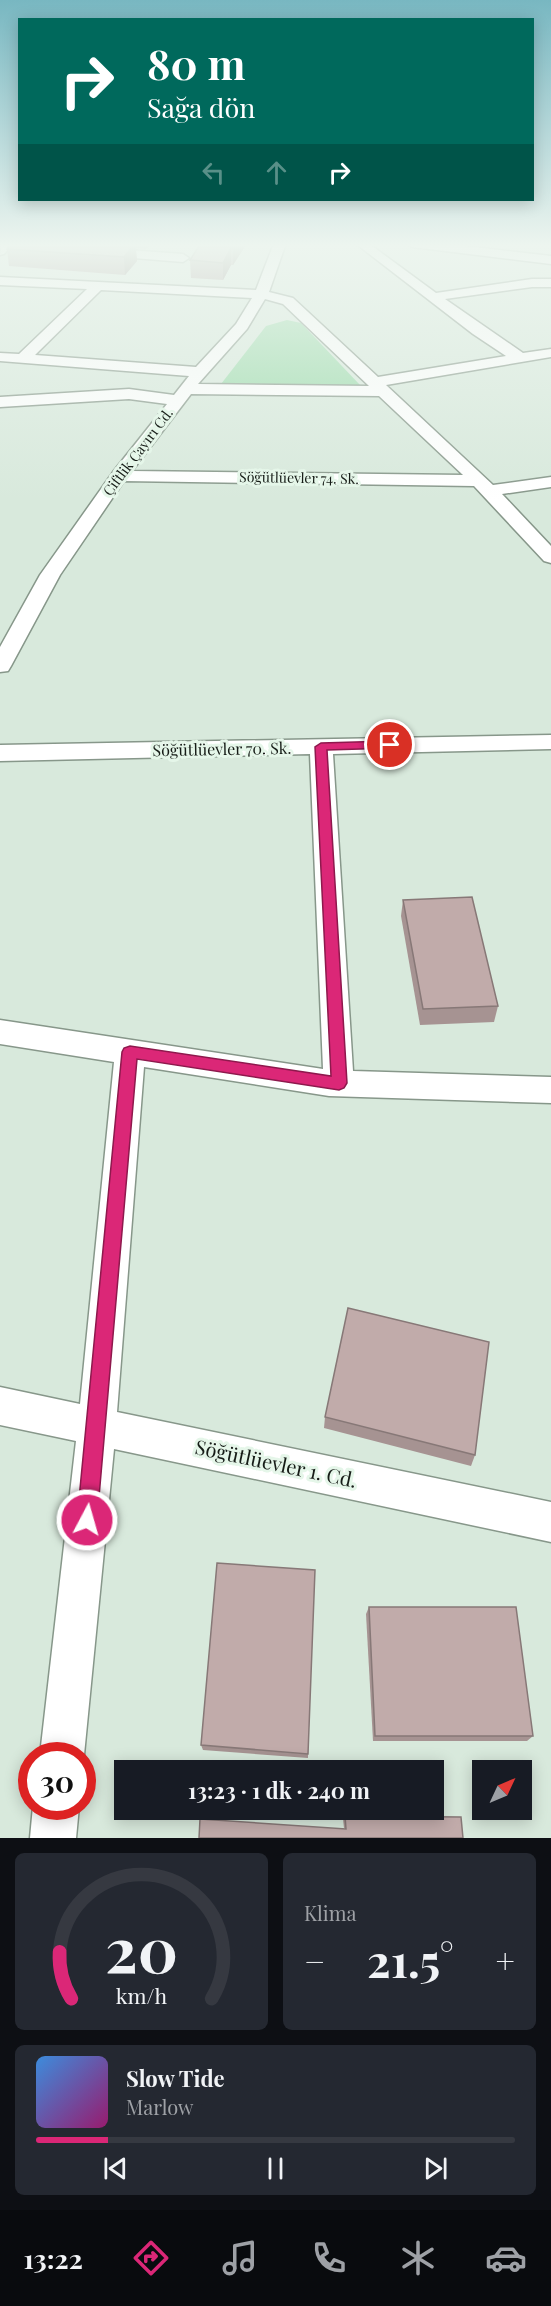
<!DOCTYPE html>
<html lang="tr">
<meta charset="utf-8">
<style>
body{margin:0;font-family:"Playfair Display",serif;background:#242831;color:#f1f3f6;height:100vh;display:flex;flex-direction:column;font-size:22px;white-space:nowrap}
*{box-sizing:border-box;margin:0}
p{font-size:20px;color:#9ea1a6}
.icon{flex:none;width:33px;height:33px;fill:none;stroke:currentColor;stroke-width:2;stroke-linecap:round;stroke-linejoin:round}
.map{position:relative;height:1838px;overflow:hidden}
.sheet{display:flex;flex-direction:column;gap:15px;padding:15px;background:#0d0f14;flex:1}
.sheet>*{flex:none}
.guide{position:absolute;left:18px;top:18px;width:516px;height:183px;border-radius:0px;box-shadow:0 3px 15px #0003;background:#00695c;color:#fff;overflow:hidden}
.needle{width:39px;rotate:46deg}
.buttons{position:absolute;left:472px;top:1760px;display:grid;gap:12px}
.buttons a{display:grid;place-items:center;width:60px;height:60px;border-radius:0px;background:#171b24;box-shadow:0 3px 15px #0003;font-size:30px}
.speed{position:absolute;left:18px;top:1742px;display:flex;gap:12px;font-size:30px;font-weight:700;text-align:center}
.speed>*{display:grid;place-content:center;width:78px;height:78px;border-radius:50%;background:#171b24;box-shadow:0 3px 15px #0003;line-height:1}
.speed .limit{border:9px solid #d22;background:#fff;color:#111}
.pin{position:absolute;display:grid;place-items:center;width:51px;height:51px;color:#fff;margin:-26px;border:3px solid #fff;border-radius:50%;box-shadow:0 2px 6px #0007}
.me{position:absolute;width:66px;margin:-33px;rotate:6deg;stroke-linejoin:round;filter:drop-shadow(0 0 4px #0008)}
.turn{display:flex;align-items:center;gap:21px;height:126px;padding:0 30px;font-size:27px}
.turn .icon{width:78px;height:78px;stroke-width:2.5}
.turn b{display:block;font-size:42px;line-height:51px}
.lanes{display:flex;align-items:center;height:57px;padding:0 30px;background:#0003;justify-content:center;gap:30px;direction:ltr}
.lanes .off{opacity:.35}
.big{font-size:45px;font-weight:700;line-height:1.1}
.sheet .tile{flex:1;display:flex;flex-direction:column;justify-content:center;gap:9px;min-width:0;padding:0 21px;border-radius:9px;background:#242831}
.sheet .dial{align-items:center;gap:0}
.dial svg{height:156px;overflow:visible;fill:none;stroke:#363941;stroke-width:7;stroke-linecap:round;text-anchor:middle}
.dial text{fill:#f1f3f6;stroke:none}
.song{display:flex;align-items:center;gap:18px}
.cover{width:72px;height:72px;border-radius:9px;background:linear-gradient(135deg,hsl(210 70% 55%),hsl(320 70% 35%))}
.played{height:6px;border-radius:3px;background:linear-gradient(90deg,#db2777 15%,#363941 15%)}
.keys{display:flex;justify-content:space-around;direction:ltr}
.heat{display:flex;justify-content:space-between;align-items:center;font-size:33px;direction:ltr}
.sheet .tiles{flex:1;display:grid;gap:15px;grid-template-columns:1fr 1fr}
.tile:last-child{grid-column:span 2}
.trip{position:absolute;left:114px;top:1760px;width:330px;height:60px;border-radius:0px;background:#171b24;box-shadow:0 3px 15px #0003;font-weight:700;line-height:60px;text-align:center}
.menu{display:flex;height:96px;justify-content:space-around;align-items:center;background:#090b0e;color:#9ea1a6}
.menu .icon{width:42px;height:42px}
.menu .current{color:#db2777}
.menu b{font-size:27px;color:#f1f3f6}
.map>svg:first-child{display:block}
</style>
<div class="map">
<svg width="551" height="1838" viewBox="0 0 551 1838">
<rect width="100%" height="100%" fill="#d8e9dc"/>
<polygon fill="#9adaaa" points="287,320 301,323 360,385 353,390 232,388 221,384 266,326"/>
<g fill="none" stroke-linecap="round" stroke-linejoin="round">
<g stroke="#87978a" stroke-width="3">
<g id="minor">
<polygon points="1,243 14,243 4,254 0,255"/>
<path d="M 274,243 L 286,243 L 269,292 L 293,298 L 378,377 L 506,356 L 473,334 L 355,243 L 368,243 L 436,293 L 532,279 L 551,279 L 551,287 L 532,287 L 445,299 L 523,353 L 551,349 L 551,357 L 386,385 L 493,485 L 551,477 L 551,487 L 502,494 L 551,546 L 551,563 L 544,561 L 474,486 L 124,481 L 60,575 L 11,666 L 8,671 L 0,672 L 0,647 L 40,575 L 113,472 L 167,404 L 129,399 L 0,407 L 0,397 L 129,389 L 174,395 L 189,376 L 0,361 L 0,353 L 19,354 L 87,289 L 0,285 L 0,277 L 256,290 ZM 101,290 L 252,298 L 236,324 L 196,367 L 35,355 ZM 265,299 L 283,304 L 369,386 L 198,384 L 247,329 ZM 191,394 L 379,396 L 463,475 L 132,471 Z"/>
<polygon points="406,243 440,243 551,256 551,264 412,247"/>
<polygon points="101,248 183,254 189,258 183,262 97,255 95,252 97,249"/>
<polygon points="551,735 551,749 333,754 353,1071 551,1077 551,1103 329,1096 144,1067 117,1412 551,1502 551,1542 114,1449 84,1755 82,1760 82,1755 40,1755 76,1441 0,1425 0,1387 80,1404 114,1062 0,1044 0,1020 323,1069 310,754 0,761 0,745"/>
<polygon points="33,1806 79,1806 76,1838 30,1838"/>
</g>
</g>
<use href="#minor" fill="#fff" fill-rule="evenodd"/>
</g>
<g fill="#a69392">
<polygon points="12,243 151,243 146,249 136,248 137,261 125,275 9,266 7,249"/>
<polygon points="247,243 233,265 231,265 223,280 191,278 190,260"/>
<polygon points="403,900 498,1006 494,1022 420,1025 401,916"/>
<polygon points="325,1417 475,1455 471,1466 324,1428"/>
<polygon points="369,1607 533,1736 527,1741 373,1741 366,1614"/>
<polygon points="201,1745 308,1754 308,1758 203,1750"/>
<polygon points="345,1816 461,1817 344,1828 343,1819"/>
</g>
<g fill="#877877">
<polygon points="145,243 151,243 146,249"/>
<polygon points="236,243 247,243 233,265 233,248"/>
<polygon points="135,244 137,261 125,275 124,257"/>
<polygon points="231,248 231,265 223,280 223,263"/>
</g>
<g fill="#c1abaa" stroke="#877877" stroke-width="1.5">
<polygon points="12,243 122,243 135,244 124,257 7,249"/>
<polygon points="201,243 236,243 233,248 231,248 223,263 190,260"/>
<polygon points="472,897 498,1006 423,1009 403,900"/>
<polygon points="348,1308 489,1342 475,1455 325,1417"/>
<polygon points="217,1563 315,1570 308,1754 201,1745"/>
<polygon points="369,1607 516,1607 533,1736 375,1736"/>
<polygon points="345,1816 461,1817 463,1838 199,1838 200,1819 346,1829"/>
</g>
<linearGradient id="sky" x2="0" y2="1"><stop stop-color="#78b7c1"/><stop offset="0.49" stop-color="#edf5ef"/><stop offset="1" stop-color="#edf5ef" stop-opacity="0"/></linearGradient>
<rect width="551" height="500" fill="url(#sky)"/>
<polygon fill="#db2777" stroke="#8e194d" stroke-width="1.5" points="390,741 396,745 394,748 327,750 347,1083 344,1088 339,1090 137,1059 97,1520 94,1527 87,1530 80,1527 77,1520 122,1052 124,1048 130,1046 331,1076 315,747 321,743"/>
<g text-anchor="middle" stroke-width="6" stroke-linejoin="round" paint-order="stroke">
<g font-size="14" fill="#161c17" stroke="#e5f6e9">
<text transform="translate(138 452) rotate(-53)" y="5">Çiftlik Çayırı Cd.</text>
<text transform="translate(299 478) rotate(1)" y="5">Söğütlüevler 74. Sk.</text>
</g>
<g font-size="16" fill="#161c17" stroke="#e5f6e9">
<text transform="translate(222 749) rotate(-1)" y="6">Söğütlüevler 70. Sk.</text>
</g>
<g font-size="20" fill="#161c17" stroke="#e5f6e9">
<text transform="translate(276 1464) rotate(12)" y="7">Söğütlüevler 1. Cd.</text>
</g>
</g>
</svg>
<div class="buttons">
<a><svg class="needle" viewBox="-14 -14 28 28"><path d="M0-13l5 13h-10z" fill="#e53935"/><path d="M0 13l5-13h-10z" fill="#9ea1a6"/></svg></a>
</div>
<div class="speed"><div class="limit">30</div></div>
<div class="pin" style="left:390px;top:745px;background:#d93025"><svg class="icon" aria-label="arrive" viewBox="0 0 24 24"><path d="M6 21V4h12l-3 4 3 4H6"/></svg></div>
<svg class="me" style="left:87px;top:1520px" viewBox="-20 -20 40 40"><circle r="17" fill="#db2777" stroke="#fff" stroke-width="3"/><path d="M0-11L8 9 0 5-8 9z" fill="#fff"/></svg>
<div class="trip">13:23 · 1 dk · 240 m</div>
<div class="guide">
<div class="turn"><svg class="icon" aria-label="right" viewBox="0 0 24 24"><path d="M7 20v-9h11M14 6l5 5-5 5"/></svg><div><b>80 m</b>Sağa dön</div></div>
<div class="lanes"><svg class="icon off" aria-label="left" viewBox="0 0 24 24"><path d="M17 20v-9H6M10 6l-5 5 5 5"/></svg><svg class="icon off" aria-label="ahead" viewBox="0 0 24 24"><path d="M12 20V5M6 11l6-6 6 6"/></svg><svg class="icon" aria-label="right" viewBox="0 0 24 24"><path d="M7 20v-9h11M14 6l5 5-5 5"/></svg></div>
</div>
</div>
<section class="sheet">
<div class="tiles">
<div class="tile dial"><svg viewBox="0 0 100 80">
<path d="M14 69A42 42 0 1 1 86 69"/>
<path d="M14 69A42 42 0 0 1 8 45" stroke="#db2777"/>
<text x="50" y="56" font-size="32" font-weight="700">20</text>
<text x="50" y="72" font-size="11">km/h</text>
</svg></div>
<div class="tile"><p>Klima</p>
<div class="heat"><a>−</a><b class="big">21.5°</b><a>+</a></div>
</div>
<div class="tile">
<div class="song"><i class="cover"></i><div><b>Slow Tide</b><p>Marlow</p></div></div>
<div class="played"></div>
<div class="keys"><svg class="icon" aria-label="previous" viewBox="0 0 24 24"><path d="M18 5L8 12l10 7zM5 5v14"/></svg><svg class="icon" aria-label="pause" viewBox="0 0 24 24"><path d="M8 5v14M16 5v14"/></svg><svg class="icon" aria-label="next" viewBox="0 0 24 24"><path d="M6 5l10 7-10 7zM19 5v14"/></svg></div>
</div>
</div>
</section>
<nav class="menu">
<b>13:22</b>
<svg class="icon current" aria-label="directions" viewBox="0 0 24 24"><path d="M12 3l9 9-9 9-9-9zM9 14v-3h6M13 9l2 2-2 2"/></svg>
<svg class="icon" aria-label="music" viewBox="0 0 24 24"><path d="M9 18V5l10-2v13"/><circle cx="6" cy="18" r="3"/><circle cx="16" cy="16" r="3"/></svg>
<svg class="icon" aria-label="phone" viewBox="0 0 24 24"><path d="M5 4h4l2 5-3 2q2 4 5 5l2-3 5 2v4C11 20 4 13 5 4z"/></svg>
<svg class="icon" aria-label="climate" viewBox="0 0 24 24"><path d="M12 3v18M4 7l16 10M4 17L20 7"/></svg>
<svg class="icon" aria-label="car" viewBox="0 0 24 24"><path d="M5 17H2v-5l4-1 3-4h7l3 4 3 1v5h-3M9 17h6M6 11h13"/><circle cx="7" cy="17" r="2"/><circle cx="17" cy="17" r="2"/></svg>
</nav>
